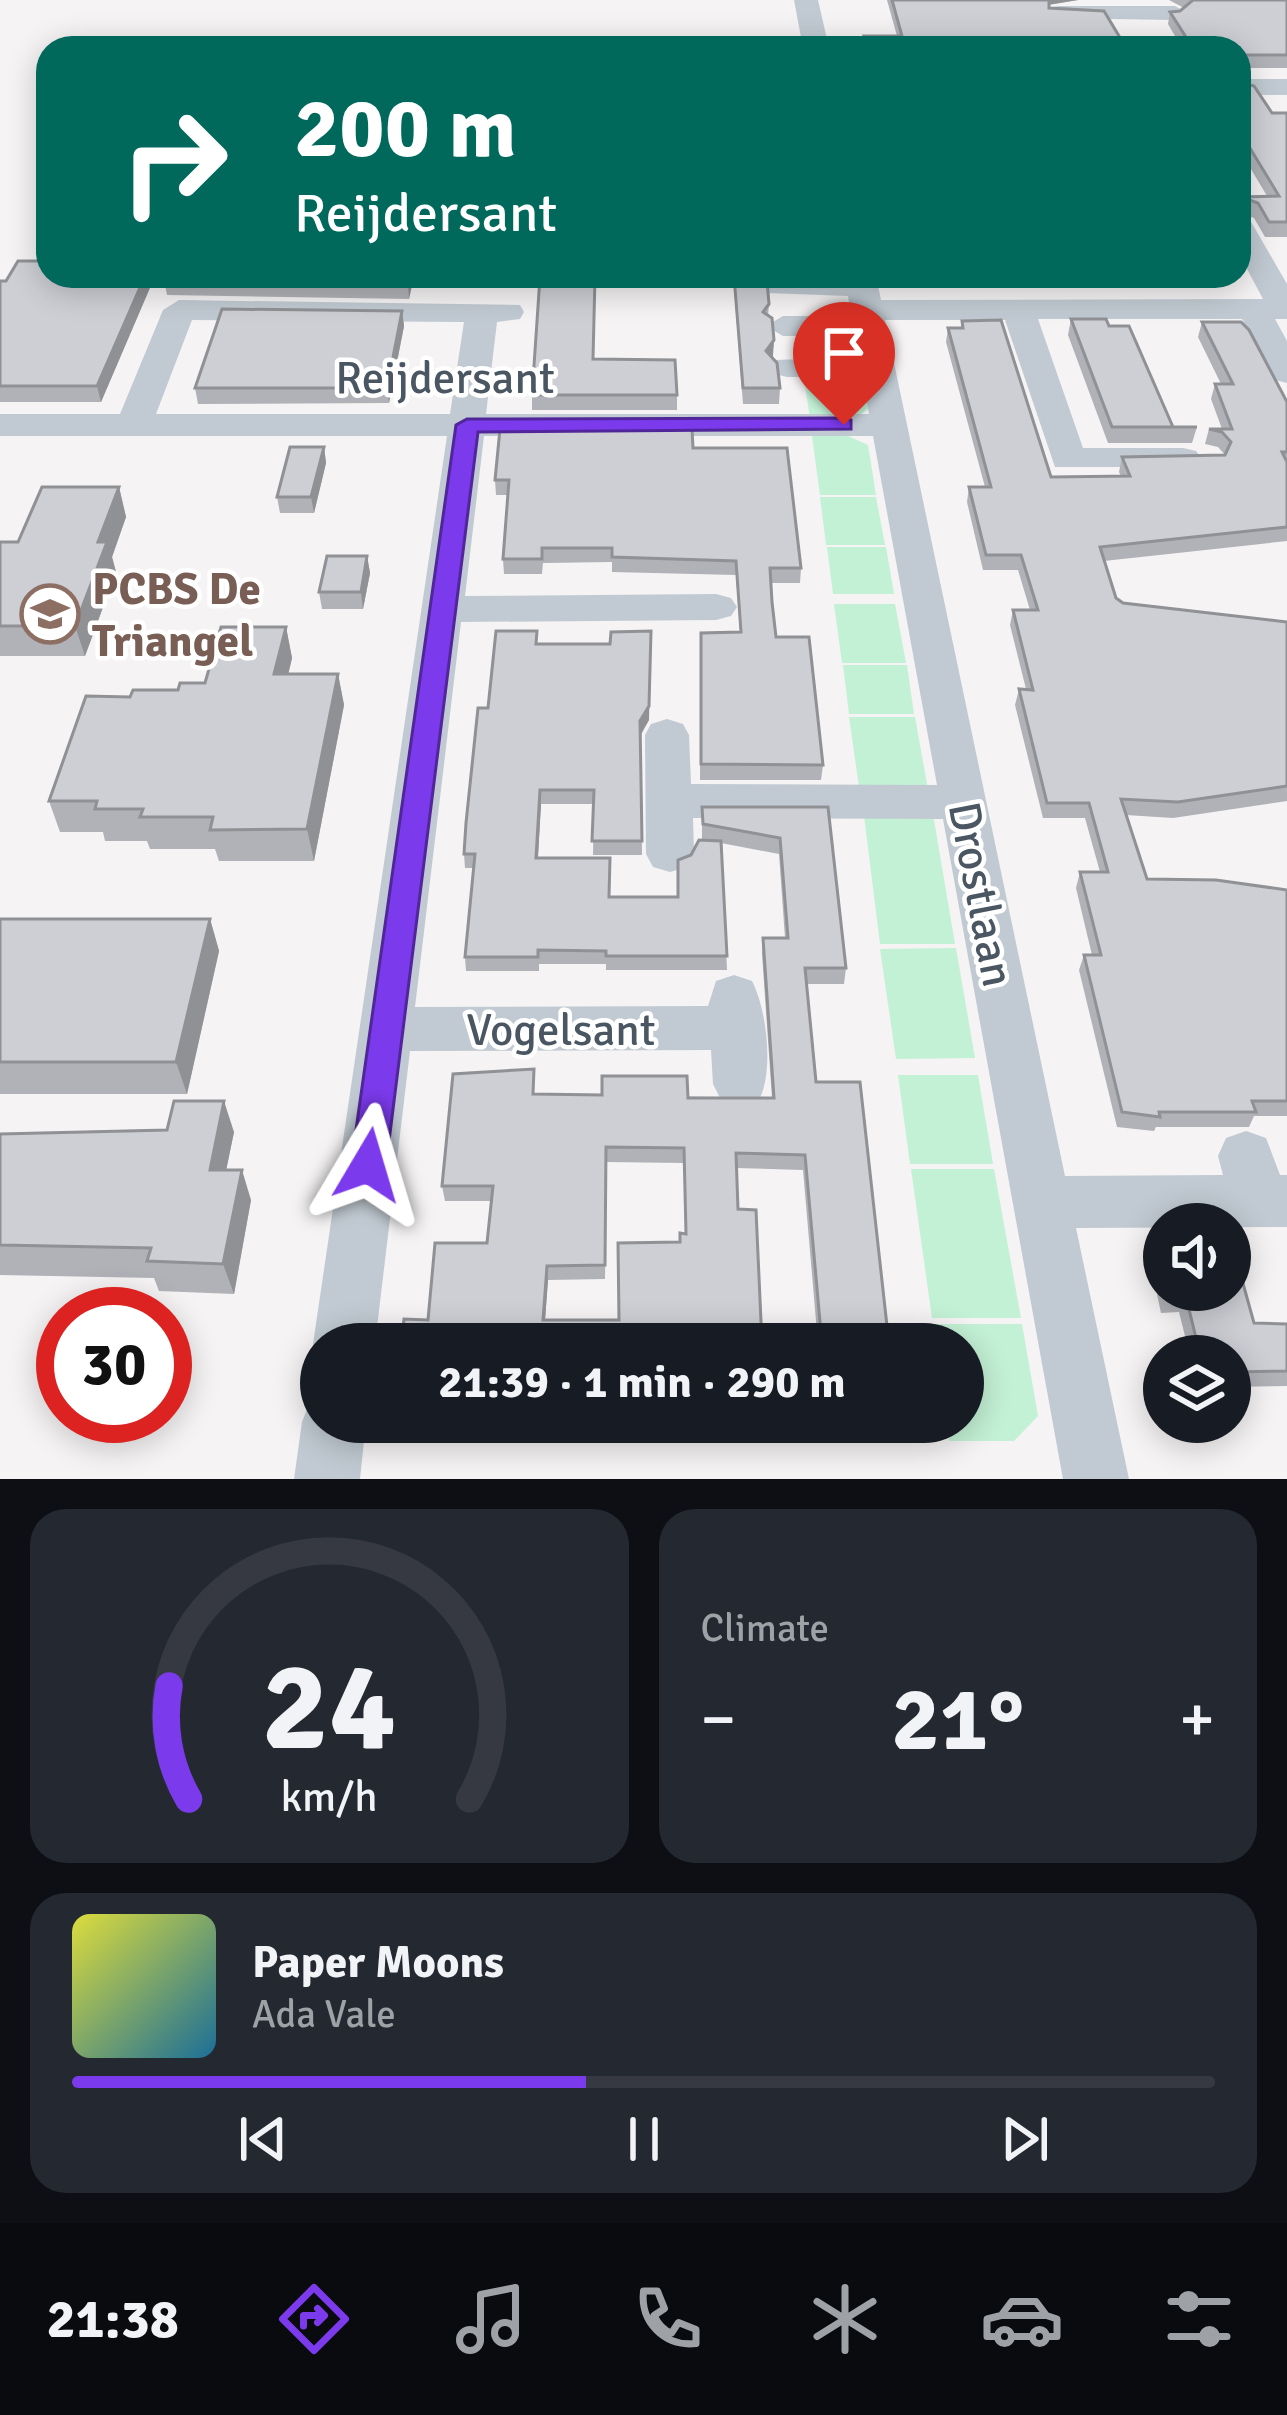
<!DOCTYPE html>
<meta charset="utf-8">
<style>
body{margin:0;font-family:Signika,sans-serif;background:#242831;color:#f1f3f6;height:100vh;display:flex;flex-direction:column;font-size:45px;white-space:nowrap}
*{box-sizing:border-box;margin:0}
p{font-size:39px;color:#9ea1a6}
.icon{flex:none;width:66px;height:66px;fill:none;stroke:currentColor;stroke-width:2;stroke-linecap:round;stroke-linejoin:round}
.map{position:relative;height:1479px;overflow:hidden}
.panel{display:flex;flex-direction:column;gap:30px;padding:30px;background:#0d0f14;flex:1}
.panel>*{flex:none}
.top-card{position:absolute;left:36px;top:36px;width:1215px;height:252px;border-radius:36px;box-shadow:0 6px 30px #0003;background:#00695c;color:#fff;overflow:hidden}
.controls{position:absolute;left:1143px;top:1203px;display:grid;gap:24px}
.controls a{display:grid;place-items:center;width:108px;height:108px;border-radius:50%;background:#171b24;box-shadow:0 6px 30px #0003;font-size:60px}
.speed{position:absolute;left:36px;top:1287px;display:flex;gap:24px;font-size:60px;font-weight:700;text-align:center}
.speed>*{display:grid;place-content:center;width:156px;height:156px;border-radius:50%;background:#171b24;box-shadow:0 6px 30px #0003;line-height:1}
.speed .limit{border:18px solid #d22;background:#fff;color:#111}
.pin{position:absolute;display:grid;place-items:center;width:102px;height:102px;color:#fff;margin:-123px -51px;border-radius:50% 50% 50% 0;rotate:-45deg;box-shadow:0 0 12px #0007}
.pin .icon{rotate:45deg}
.me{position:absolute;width:132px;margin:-66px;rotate:7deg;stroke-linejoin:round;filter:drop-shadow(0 0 9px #0008)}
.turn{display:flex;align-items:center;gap:42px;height:252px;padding:0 60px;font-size:54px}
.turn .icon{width:156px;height:156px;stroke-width:2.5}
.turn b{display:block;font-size:84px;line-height:102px}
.big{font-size:90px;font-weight:800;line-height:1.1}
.panel .tile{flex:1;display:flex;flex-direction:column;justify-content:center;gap:18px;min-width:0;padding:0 42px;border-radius:36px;background:#242831}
.panel .dial{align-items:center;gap:0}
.dial svg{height:312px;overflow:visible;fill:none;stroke:#363941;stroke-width:7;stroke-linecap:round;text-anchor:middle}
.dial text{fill:#f1f3f6;stroke:none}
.song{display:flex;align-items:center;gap:36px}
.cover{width:144px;height:144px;border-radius:18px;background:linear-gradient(135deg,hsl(60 70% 55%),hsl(200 70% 35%))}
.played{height:12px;border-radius:6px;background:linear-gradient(90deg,#7c3aed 45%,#363941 45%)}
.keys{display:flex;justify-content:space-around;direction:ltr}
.heat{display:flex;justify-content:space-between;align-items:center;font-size:66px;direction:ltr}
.panel .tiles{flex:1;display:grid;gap:30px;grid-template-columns:1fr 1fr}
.tile:last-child{grid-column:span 2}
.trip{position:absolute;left:300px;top:1323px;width:684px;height:120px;border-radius:60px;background:#171b24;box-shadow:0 6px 30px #0003;font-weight:800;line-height:120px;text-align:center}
.tab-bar{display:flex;height:192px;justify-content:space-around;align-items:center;background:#090b0e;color:#9ea1a6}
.tab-bar .icon{width:84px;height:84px}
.tab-bar .active{color:#7c3aed}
.tab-bar b{font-size:54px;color:#f1f3f6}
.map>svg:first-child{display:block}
</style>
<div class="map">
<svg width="1287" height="1479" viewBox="0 0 1287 1479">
<rect width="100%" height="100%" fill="#f5f3f3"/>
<g fill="#c3f1d5">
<polygon points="803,371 865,371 868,409 860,415 810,419"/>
<polygon points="812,436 848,436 868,445 876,495 820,495"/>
<polygon points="820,497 876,497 885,545 826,545"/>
<polygon points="886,547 894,594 833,594 827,547"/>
<polygon points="834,604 895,604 906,663 842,663"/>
<polygon points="843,665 907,665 914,714 849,714"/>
<polygon points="849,717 915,717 929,795 860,794"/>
<polygon points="863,808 932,808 955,944 880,944"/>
<polygon points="956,948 975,1058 896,1059 880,949"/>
<polygon points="898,1075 978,1075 993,1164 910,1164"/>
<polygon points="911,1169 994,1169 1021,1318 932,1318"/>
<polygon points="933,1324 1022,1324 1038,1416 1014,1441 949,1441 946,1422 963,1422 963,1344 936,1344"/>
</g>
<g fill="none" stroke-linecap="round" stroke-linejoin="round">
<g fill="#c1cad2" fill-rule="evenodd">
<polygon points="794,0 818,0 829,48 803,48"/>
<polygon points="1059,6 1175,6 1187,13 1175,20 1050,18 1050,8"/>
<rect x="1239" y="79" width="48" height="16"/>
<path d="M 1239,217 L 1250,220 L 1287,284 L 1287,319 L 1275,319 L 1287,341 L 1287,383 L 1275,380 L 1242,319 L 1038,319 L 1083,448 L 1183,448 L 1196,451 L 1202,459 L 1196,467 L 1055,467 L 1005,320 L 885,320 L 1065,1176 L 1223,1175 L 1218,1156 L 1226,1138 L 1246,1131 L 1266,1138 L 1280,1175 L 1287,1175 L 1287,1227 L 1076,1228 L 1129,1479 L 1063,1479 L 943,819 L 693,818 L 694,854 L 687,867 L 670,872 L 653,867 L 646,854 L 645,735 L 651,724 L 667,719 L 683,724 L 689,735 L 691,784 L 937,785 L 873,436 L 484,436 L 465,596 L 716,594 L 731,598 L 737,607 L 731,616 L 716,620 L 461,622 L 415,1007 L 708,1006 L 716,981 L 734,975 L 752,981 C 767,1010 774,1071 759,1100 L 740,1107 L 721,1100 L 713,1084 L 711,1050 L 410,1051 L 375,1344 L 321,1344 L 321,1363 L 313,1344 L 447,436 L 0,436 L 0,414 L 120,414 L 163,310 L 179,300 L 520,305 L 524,312 L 520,319 L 497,322 L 486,414 L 869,414 L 862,377 L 787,377 L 775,374 L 770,367 L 775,360 L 859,357 L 855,336 L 783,336 L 766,326 L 783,316 L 851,316 L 848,296 L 767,293 L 762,286 L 767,279 L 876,276 L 881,300 L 1263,299 L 1239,254 ZM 192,320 L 464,322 L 450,414 L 156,414 Z"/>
<polygon points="321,1395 321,1422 366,1422 360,1479 294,1479 302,1422 311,1399"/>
</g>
</g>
<g fill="#b0b2b7" fill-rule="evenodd">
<polygon points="887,0 1078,0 1049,5 1049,8 1122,41 1120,48 863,48 864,36 897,36"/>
<polygon points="1169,0 1287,0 1287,68 1239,68 1239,48 1182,48 1168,24 1170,12 1180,11 1184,8"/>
<polygon points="1239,82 1272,113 1287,113 1287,237 1265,237 1254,218 1240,213 1239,197 1267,196 1239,149"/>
<polygon points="48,276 155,276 101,402 0,402 0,281"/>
<polygon points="165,276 414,276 409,299 167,295 164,280"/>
<polygon points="733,276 764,276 769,304 768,316 774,340 772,358 780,388 779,404 743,404"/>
<polygon points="402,311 404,326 389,403 198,404 195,388"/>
<polygon points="1071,319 1109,326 1173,427 1197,427 1192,443 1108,443 1068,335"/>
<polygon points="962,321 1051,477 1121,476 1119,472 1122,457 1225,455 1218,447 1205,444 1209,429 1222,429 1211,399 1215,384 1221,384 1198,337 1202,322 1287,402 1287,541 1104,561 1116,598 1123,603 1287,622 1287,801 1173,818 1126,815 1147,879 1287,890 1287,1116 1254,1116 1249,1127 1156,1127 1154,1131 1117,1127 1079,970 1084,955 1092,955 1076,888 1080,872 1100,872 1085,818 1043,818 1015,705 1019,689 1026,689 1010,625 1013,610 1030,610 1018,570 983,570 967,502 969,487 985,487 946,342 948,328 961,328"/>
<rect x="532" y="395" width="145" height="15"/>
<polygon points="324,447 326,463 314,513 280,513 277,497"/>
<polygon points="693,448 801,568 800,583 771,583 776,637 823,765 821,780 700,780 701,633 740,632 736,575 612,572 612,562 543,563 542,574 504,574 503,559 508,495 496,495 495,480"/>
<polygon points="119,487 126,517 112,557 116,572 85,656 0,656 0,542 18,542"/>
<polygon points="367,556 370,573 363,609 322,609 319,592"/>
<polygon points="286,627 292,658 288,674 338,674 344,705 314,861 219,861 215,849 150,849 147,841 105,841 103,832 60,832 49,801 178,690 205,683"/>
<path d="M 538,644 L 649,720 L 641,735 L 642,855 L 593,855 L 594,804 L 541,804 L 538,858 L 610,897 L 678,897 L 691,855 L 708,840 L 702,839 L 702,807 L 828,807 L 846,968 L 844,984 L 806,984 L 816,1082 L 889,1344 L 818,1344 L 803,1170 L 737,1168 L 738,1209 L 762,1344 L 428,1320 L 487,1243 L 491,1201 L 445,1201 L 442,1186 L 534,1069 L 534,1094 L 772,1098 L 762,954 L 763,938 L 785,938 L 779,854 L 721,843 L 727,970 L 606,970 L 606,964 L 539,964 L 539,971 L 466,971 L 465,957 L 473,868 L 465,868 L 464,854 L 488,708 ZM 607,1162 L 684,1163 L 686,1234 L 619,1320 L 545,1320 L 548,1280 L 605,1279 Z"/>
<polygon points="0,919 210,919 219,951 187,1094 0,1094"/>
<polygon points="234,1132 226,1170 251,1200 234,1294 159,1291 154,1278 0,1275 0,1134"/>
<polygon points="1162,1270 1164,1270 1164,1290 1230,1290 1254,1323 1287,1324 1287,1386 1230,1387 1230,1356 1190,1356 1179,1312 1161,1313 1155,1285"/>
</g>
<g fill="#909195">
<polygon points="1047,0 1078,0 1046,5"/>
<polygon points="145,276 155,276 101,402 97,386"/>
<polygon points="409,276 414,276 409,299 408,283"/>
<polygon points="402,311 404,326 389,403 387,388"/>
<polygon points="774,340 773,356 766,367 766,351"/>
<polygon points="324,447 326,463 314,513 311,497"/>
<polygon points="119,487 126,517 112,557 116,572 85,656 75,626 98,542"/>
<polygon points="367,556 370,573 363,609 361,592"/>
<polygon points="286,627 292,658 281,705 274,674"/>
<polygon points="651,631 649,720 640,735 640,721"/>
<polygon points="338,674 344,705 314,861 307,829"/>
<polygon points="540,790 541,804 537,872 536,858"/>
<polygon points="210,919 219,951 187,1094 176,1062"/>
<polygon points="224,1101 234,1132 220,1200 210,1170"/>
<polygon points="242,1170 251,1200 234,1294 223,1264"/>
<polygon points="547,1266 548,1280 544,1334 543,1320"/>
</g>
<g fill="#cdcfd5" stroke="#909195" stroke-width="3" fill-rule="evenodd">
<polygon points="892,0 1049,0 1049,8 1104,11 1122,41 1048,41 1052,48 868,48 864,36 902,36"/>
<polygon points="1193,0 1287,0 1287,55 1239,55 1239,48 1193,48 1170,12 1180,11"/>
<polygon points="1239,82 1254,86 1272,113 1287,113 1287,222 1269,222 1258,203 1244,198 1239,202 1239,197 1279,196 1239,130"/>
<polygon points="48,248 48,276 145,276 97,386 0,386 0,281 6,281 18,261 41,261"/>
<polygon points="165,276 409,276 408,283 164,280"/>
<polygon points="734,276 762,276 767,281 769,304 763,312 772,318 774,340 766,351 777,363 780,388 743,388"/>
<polygon points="540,277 595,277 593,359 675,360 677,395 532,395"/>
<polygon points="222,309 402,311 387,388 195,388"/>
<polygon points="1071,319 1106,319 1109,326 1129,326 1173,427 1197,427 1112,427"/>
<polygon points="1001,320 1051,477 1130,476 1122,457 1225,455 1231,442 1222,432 1209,429 1232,429 1215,384 1233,384 1202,322 1241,322 1249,330 1287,402 1287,452 1282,452 1287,462 1287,527 1100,547 1116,598 1123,603 1287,622 1287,786 1178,802 1121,799 1147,879 1216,880 1287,890 1287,1101 1252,1101 1256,1112 1159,1112 1160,1117 1122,1112 1084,955 1101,955 1080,872 1108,872 1089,803 1047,803 1019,689 1033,690 1013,610 1038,610 1021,555 986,555 969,487 991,487 948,328 963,328 962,321"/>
<polygon points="679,426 692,428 693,448 787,448 801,568 770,568 772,602 776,637 809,637 823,765 701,764 701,633 741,632 736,561 612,557 612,548 542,548 542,559 503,559 509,480 495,480 500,429"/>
<polygon points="290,447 324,447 311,497 277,497"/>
<polygon points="42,487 119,487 98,542 107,542 75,626 0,626 0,542 18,542"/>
<polygon points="327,556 367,556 361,592 319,592"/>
<polygon points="221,627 286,627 274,674 338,674 307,829 210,830 213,817 140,817 143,809 95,809 97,801 49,801 86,696 130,697 133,690 178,690 180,683 205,683"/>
<polygon points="496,631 537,631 536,644 610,644 611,632 651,631 649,706 640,721 642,841 592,841 594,790 540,790 536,858 610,858 609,897 678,897 678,860 691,855 699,840 721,841 727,956 606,956 606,951 538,950 538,957 465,957 475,854 464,854 466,823 478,708 488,708"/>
<path d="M 702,807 L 828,807 L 846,968 L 805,968 L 816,1082 L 860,1082 L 889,1344 L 822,1344 L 805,1155 L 736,1153 L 738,1209 L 756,1210 L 762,1344 L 401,1344 L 404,1319 L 428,1320 L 435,1243 L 487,1243 L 493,1186 L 442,1186 L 453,1074 L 534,1069 L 533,1094 L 602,1095 L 602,1076 L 687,1076 L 688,1098 L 774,1098 L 763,938 L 788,938 L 780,838 L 703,824 ZM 606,1147 L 684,1148 L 686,1234 L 680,1233 L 680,1242 L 618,1243 L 619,1320 L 543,1320 L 547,1266 L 605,1265 Z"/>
<polygon points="0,919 210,919 176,1062 0,1062"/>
<polygon points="174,1101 224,1101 210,1170 242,1170 223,1264 147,1261 151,1248 0,1245 0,1134 167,1130"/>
<polygon points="1230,1269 1239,1269 1254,1323 1287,1324 1287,1371 1231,1372 1230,1356 1227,1356 1224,1346 1198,1346 1186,1297 1168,1297 1167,1290 1230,1290"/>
</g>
<polygon fill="#7c3aed" stroke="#51269a" stroke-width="3" points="844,418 851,420 851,429 478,432 386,1165 381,1176 368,1180 356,1176 351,1165 456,425 467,419"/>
<defs>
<g id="school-ring" transform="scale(3)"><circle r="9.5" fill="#fff" stroke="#8d6e63" stroke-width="1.5"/><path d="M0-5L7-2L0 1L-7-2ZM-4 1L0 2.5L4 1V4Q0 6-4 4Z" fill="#8d6e63"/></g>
</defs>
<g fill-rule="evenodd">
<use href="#school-ring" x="50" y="614"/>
</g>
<g text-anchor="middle" stroke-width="9" stroke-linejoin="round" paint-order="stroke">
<g font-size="45" fill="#4a5661" stroke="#fff">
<text x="445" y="393">Reijdersant</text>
<text transform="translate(982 894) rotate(79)" y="16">Drostlaan</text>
<text x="561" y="1045">Vogelsant</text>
</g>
<g font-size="45" font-weight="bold" fill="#785e54" stroke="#fff" text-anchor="start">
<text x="92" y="604">PCBS De<tspan x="92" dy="52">Triangel</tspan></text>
</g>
</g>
</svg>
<div class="controls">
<a><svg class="icon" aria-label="sound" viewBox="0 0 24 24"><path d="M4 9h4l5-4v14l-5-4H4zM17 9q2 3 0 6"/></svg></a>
<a><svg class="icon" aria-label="layers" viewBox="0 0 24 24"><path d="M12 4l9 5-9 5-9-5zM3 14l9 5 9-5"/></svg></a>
</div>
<div class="speed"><div class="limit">30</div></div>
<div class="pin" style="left:844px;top:425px;background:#d93025"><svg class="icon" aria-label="arrive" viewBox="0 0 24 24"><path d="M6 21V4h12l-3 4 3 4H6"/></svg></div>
<svg class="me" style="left:368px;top:1165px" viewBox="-20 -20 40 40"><path d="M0-17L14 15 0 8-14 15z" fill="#7c3aed" stroke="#fff" stroke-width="4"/></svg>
<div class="trip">21:39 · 1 min · 290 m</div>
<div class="top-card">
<div class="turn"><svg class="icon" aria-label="right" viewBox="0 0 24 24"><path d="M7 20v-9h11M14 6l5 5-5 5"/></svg><div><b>200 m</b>Reijdersant</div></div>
</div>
</div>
<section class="panel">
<div class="tiles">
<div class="tile dial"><svg viewBox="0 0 100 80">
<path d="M14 69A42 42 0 1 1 86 69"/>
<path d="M14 69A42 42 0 0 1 9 40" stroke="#7c3aed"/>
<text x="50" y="56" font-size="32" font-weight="700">24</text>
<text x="50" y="72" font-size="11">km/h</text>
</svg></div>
<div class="tile"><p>Climate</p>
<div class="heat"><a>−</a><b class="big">21°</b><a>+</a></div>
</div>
<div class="tile">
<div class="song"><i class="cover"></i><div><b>Paper Moons</b><p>Ada Vale</p></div></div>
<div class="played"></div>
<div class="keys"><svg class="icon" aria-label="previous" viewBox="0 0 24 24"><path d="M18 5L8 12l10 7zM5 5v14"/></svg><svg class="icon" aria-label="pause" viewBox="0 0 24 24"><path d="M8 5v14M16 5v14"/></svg><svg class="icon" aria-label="next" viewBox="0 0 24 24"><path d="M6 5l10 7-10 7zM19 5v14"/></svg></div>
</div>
</div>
</section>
<nav class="tab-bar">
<b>21:38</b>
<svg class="icon active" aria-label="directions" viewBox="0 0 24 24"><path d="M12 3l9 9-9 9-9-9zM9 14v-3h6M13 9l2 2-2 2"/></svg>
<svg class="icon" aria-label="music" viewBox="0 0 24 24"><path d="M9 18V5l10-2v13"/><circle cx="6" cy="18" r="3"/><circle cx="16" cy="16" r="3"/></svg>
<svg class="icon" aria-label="phone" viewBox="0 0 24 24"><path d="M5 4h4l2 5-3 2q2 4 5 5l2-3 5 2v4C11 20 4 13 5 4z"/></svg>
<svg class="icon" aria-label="climate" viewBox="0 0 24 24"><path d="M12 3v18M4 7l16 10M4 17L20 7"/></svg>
<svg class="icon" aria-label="car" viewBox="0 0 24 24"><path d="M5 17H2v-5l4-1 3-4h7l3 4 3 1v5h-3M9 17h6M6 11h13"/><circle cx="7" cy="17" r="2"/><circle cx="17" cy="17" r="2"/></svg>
<svg class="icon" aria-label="filters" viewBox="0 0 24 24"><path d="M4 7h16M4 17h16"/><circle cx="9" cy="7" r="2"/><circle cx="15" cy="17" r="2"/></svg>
</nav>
